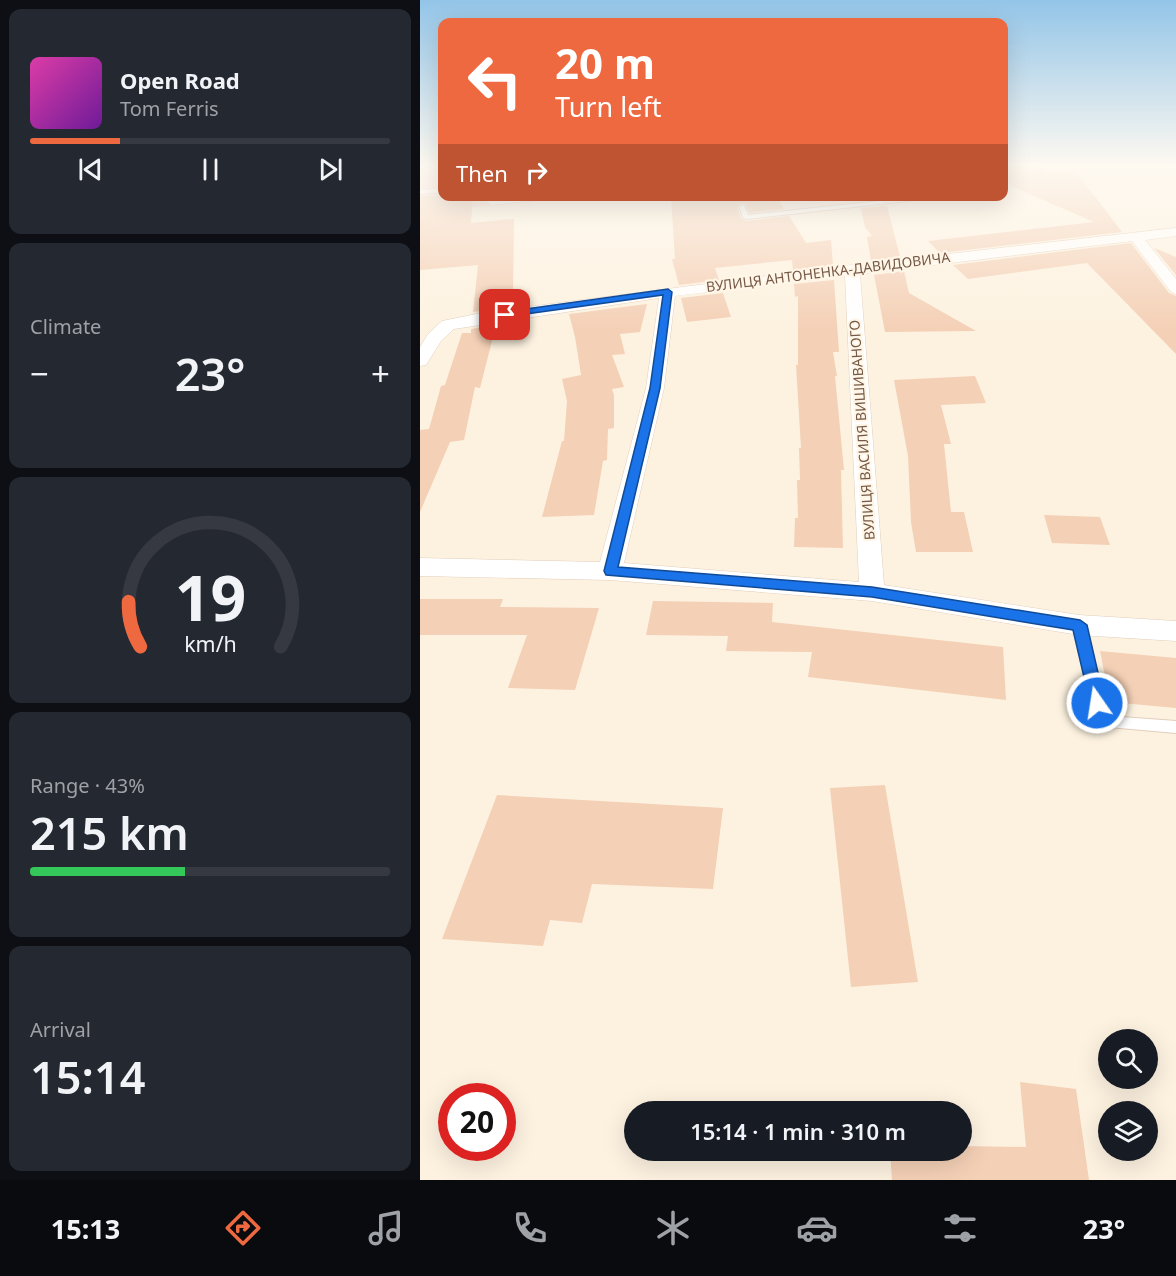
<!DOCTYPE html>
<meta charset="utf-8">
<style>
body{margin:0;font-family:"Noto Sans",sans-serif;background:#242831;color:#f1f3f6;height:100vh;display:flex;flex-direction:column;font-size:22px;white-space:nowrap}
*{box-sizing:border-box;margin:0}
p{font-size:20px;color:#9ea1a6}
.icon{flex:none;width:33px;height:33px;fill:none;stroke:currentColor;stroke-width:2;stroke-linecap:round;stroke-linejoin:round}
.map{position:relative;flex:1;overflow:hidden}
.sheet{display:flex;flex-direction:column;gap:9px;padding:9px;background:#0d0f14;width:420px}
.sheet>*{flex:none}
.hud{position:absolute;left:18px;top:18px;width:570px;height:183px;border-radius:12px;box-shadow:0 6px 24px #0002;background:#ee693f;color:#fff;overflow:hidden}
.controls{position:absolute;left:678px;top:1029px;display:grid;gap:12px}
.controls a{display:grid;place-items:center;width:60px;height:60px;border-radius:50%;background:#171b24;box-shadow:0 6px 24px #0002;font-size:30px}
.speed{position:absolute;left:18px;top:1083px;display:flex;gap:12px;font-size:30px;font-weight:700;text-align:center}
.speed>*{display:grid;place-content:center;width:78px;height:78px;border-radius:50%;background:#171b24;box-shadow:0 6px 24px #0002;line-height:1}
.speed .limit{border:9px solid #d22;background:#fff;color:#111}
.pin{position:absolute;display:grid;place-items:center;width:51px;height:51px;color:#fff;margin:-26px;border-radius:12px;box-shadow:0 3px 9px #0006}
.me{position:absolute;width:66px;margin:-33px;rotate:347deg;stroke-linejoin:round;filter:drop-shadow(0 0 4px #0008)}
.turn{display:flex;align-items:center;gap:21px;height:126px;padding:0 18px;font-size:27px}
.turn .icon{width:78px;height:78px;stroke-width:2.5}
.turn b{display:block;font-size:42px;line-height:51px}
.then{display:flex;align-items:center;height:57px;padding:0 18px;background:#0003;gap:12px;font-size:22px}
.big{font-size:45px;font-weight:600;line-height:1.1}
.sheet .card{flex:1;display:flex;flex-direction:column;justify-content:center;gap:9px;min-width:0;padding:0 21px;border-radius:12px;background:#242831}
.sheet .dial{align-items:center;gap:0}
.dial svg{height:156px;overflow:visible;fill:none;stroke:#363941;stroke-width:7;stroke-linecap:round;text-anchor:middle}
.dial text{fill:#f1f3f6;stroke:none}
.song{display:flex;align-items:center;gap:18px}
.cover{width:72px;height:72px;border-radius:9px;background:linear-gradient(135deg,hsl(320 70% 55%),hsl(280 70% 35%))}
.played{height:6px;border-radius:3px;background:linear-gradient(90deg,#ee693f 25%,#363941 25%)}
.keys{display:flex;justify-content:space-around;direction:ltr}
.heat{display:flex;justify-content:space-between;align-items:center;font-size:33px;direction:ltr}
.charge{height:9px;border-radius:4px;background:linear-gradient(90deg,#34c759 43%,#363941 0)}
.trip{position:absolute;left:204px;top:1101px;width:348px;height:60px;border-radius:30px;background:#171b24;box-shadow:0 6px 24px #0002;font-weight:600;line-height:60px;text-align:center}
.menu{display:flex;height:96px;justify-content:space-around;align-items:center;background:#090b0e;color:#9ea1a6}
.menu .icon{width:42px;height:42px}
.menu .active{color:#ee693f}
.menu b{font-size:27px;color:#f1f3f6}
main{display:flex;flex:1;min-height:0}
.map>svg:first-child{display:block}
</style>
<main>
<section class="sheet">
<div class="card">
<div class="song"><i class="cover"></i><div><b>Open Road</b><p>Tom Ferris</p></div></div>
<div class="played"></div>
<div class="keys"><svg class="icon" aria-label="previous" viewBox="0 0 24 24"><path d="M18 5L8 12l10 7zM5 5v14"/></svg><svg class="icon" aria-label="pause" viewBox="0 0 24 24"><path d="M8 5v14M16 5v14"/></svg><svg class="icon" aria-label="next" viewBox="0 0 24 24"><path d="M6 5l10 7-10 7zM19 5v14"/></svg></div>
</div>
<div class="card"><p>Climate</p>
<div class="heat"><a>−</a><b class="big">23°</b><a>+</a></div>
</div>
<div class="card dial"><svg viewBox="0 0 100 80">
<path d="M14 69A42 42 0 1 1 86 69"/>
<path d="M14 69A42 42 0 0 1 8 46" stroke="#ee693f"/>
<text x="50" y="56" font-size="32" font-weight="700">19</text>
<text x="50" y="72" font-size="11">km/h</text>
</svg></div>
<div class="card"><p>Range · 43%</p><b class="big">215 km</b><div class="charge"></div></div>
<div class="card"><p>Arrival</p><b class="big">15:14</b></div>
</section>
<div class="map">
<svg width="756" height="1180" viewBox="0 0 756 1180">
<rect width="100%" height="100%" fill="#fdf2e0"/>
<polygon fill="#fee1d3" points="0,165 22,165 22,196 159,197 0,212"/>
<g fill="#f4d0b6">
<polygon points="584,167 625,168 627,172 657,173 702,232 520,253 508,241 674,222 584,183"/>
<polygon points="0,196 53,196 51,223 94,219 93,292 85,293 81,308 53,312 58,265 0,270"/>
<polygon points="251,196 295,196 296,200 356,196 364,209 329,213 325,203 319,204 317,207 321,218 326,221 369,216 386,243 411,240 413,265 373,270 372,260 295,268 299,280 259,285 252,259 255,259"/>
<polygon points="467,206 480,257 451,261 447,237 452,236 445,227 441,208"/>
<polygon points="711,243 749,293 756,296 756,354 667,263 548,279 533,265"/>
<polygon points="734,248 756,257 756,275"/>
<polygon points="484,271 489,293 556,331 465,332 454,275"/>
<polygon points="414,280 419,352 413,352 417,376 415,376 424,470 421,470 423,548 374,547 375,518 378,518 377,480 380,480 379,448 381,448 376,365 378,365 378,296 375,297 374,284"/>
<polygon points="303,293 311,317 267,322 261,298"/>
<polygon points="227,304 220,332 200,334 205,354 192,355 204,387 192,389 194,395 194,428 188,429 187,460 183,461 174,515 122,517 142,441 144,441 147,401 142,379 161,375 155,337 149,314"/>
<polygon points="76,325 60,388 55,387 44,440 30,442 0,512 0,430 9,429 21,386 25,385 42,333 51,333 51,329"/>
<polygon points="555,376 566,403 521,405 531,444 524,444 531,512 544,512 553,552 496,552 491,522 488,456 474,380"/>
<polygon points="624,515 680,517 690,545 632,543"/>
<polygon points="0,599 83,599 80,607 179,608 155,690 88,688 107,635 0,635"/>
<polygon points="233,601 353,603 352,622 583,647 586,700 388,677 392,652 306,651 308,636 226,635"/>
<polygon points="680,651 756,658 756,708 690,702"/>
<polygon points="465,785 498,982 431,987 410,788"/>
<polygon points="77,795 303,808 293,889 172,884 162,923 130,920 123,946 22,939"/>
<polygon points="600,1082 656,1089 669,1180 472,1180 470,1150 542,1150 542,1146 606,1147"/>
</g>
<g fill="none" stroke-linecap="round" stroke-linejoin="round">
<g stroke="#e2cebc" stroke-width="2">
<g id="service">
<polygon points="22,181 22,192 0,194 0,190 19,189 19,183"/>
<polygon points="506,196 531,196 326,219 323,217 319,206 324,205 328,215"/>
<polygon points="659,620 663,622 665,625 688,716 756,721 756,733 677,726 653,625 655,622"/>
</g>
</g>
<g stroke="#e2cebc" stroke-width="1">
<g id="minor">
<polygon points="78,196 124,196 118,200 71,205 65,201 67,198"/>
<path d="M 756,228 L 756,236 L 725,240 L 756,279 L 756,294 L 751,292 L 712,241 L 440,274 L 464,585 L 659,615 L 756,621 L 756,641 L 659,635 L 452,601 L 190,580 L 0,576 L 0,558 L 180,562 L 226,388 L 239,298 L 34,329 L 21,341 L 6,365 L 0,366 L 0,347 L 8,334 L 22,321 L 61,313 L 432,265 ZM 425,276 L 439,582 L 204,563 L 244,388 L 255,296 Z"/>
</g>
</g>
<use href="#service" fill="#fff" fill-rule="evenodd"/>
<use href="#minor" fill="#fff" fill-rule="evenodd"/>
</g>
<linearGradient id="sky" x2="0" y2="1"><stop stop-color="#93c5e8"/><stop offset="0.5" stop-color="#fef9f1"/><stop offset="1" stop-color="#fef9f1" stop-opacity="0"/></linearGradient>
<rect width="756" height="330" fill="url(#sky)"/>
<polygon fill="#1a73e8" stroke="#114b97" stroke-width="1.5" points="248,289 252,292 240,388 198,567 452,587 660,620 667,625 685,703 683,707 677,709 672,707 670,703 653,630 452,597 186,575 184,571 230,388 243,295 85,317 80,315 85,312"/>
<g text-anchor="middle" stroke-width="4.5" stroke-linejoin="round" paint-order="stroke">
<g font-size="14" fill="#755846" stroke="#fff6e7">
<text transform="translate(408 272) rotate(-7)" y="5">ВУЛИЦЯ АНТОНЕНКА-ДАВИДОВИЧА</text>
<text transform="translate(442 430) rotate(-94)" y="5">ВУЛИЦЯ ВАСИЛЯ ВИШИВАНОГО</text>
</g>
</g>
</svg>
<div class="controls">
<a><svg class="icon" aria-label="search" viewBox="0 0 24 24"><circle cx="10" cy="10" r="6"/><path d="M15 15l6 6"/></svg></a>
<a><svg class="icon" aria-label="layers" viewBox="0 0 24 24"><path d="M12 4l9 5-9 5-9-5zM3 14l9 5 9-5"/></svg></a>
</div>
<div class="speed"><div class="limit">20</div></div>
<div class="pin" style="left:85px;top:315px;background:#d93025"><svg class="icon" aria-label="arrive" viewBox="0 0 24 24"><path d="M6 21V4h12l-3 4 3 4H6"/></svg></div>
<svg class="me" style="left:677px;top:703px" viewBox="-20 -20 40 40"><circle r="17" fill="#1a73e8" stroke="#fff" stroke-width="3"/><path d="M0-11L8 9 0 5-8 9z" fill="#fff"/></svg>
<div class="trip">15:14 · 1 min · 310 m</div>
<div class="hud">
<div class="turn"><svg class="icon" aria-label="left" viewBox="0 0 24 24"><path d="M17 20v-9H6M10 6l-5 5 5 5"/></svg><div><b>20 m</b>Turn left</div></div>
<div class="then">Then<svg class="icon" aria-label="right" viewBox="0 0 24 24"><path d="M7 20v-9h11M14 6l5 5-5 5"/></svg></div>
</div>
</div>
</main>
<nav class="menu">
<b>15:13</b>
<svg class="icon active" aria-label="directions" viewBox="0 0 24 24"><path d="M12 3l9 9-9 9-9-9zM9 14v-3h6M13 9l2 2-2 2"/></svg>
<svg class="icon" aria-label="music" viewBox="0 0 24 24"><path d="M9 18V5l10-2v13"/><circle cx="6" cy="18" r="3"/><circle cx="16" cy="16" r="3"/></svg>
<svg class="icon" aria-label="phone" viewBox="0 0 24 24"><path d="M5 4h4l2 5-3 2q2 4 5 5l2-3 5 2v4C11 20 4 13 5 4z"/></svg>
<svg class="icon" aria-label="climate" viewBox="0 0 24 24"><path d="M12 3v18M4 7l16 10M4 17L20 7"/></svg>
<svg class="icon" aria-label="car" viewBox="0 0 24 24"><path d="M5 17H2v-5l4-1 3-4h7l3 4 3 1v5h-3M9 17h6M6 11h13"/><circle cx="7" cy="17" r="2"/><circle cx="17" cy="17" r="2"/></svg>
<svg class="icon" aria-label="filters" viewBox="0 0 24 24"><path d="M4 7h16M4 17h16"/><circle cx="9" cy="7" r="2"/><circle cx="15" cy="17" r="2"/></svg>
<b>23°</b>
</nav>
